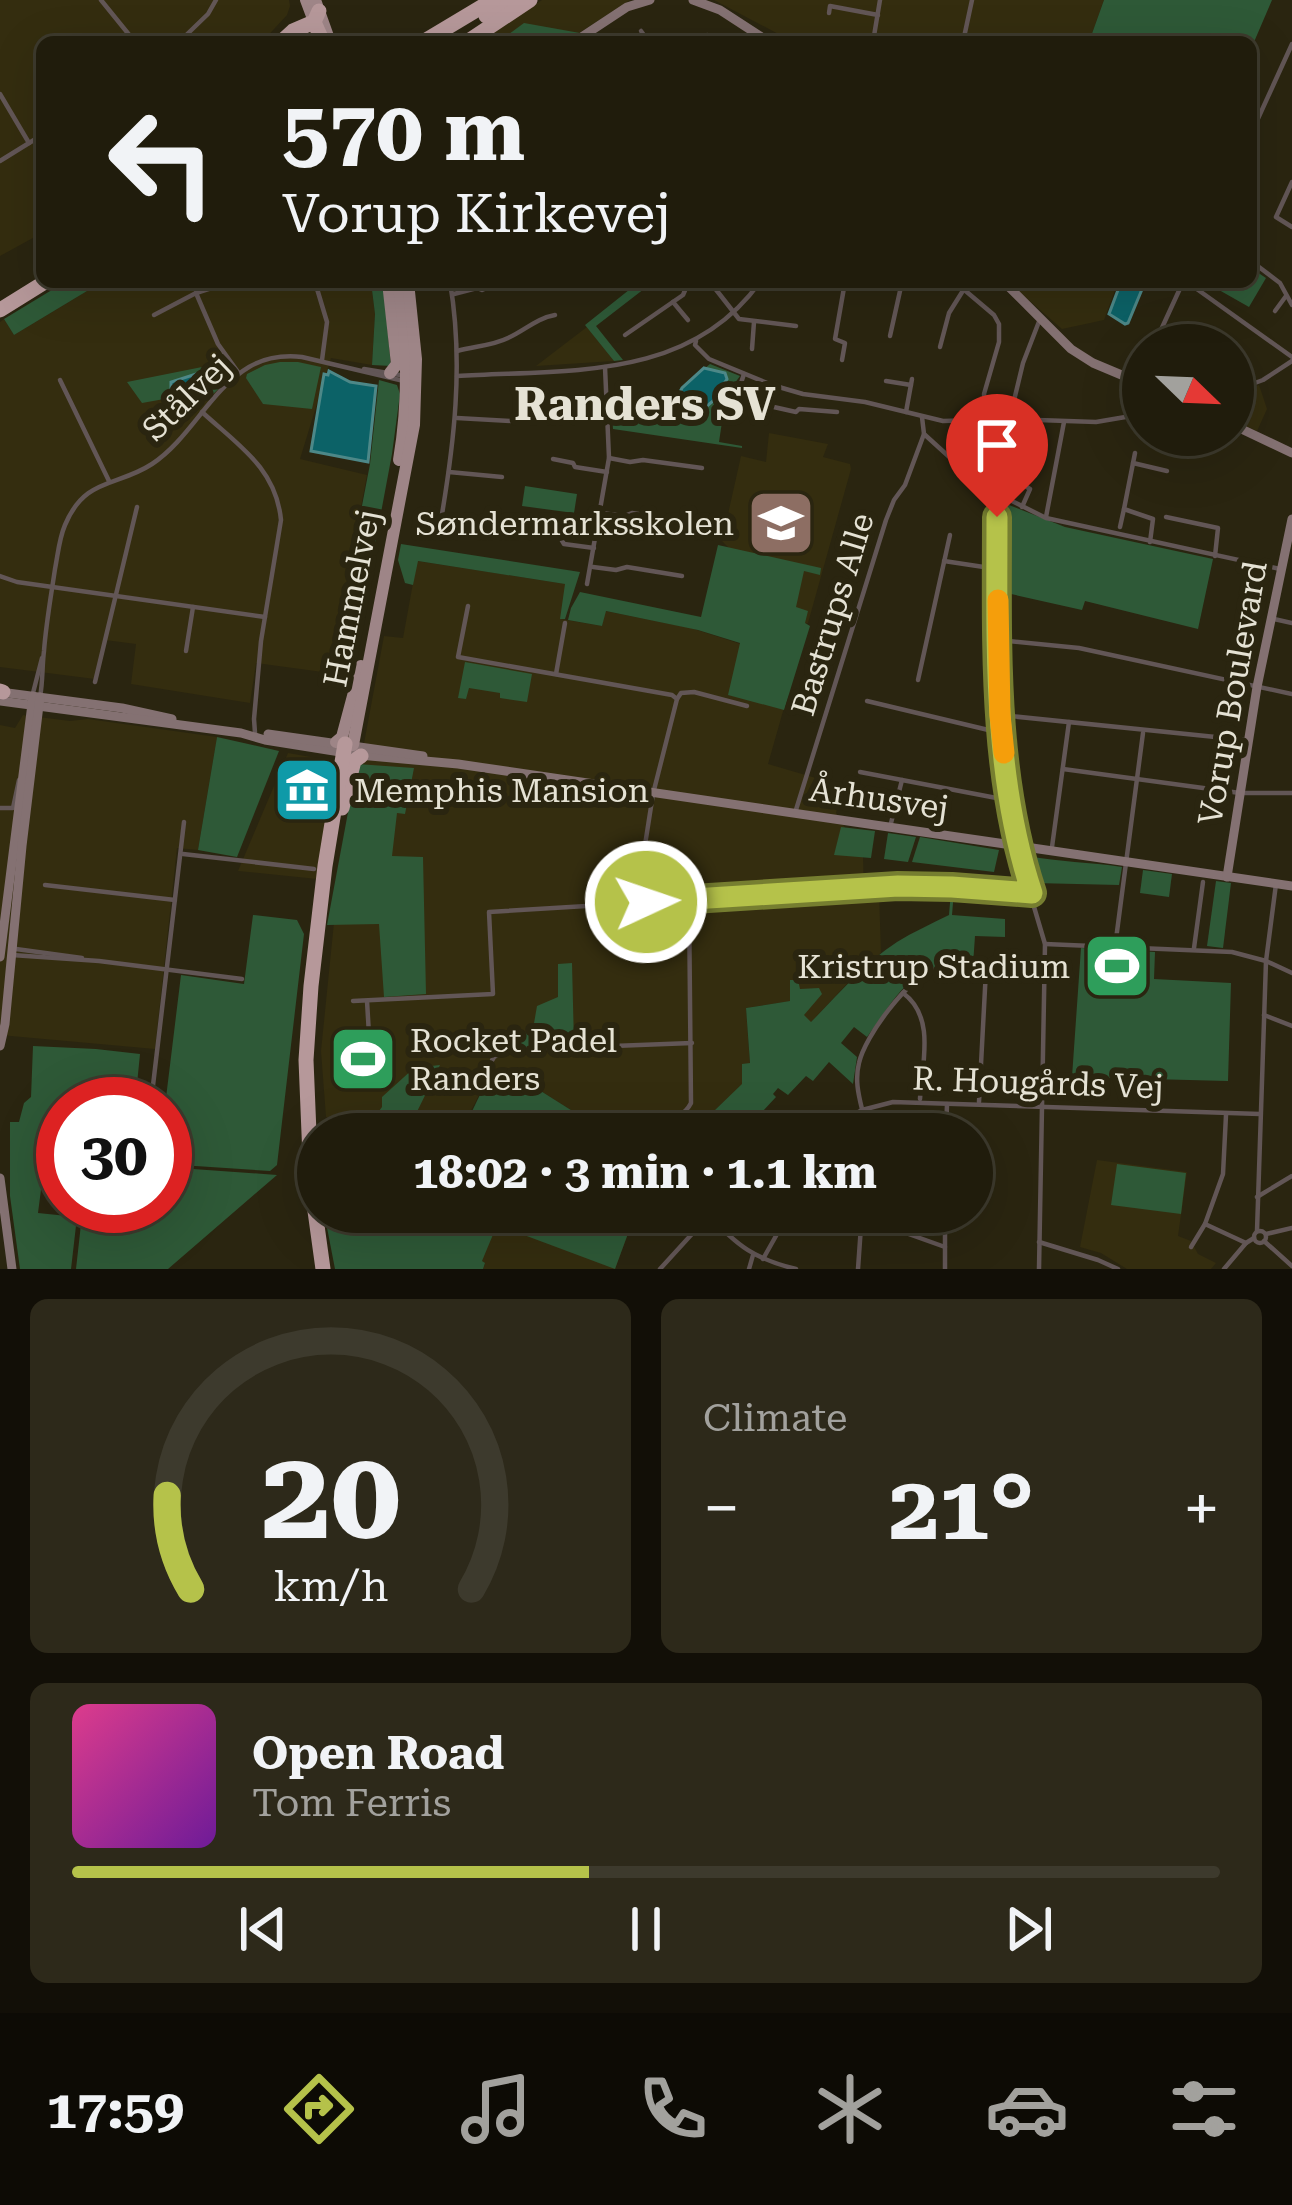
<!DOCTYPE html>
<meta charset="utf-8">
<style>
body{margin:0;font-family:"Roboto Serif",serif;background:#2d291a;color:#f1f3f6;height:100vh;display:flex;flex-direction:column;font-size:45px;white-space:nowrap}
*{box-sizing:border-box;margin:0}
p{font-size:39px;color:#a2a19d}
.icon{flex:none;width:66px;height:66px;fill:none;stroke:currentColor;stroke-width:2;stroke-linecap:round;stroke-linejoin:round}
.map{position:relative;height:1269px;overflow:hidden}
.sheet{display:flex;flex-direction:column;gap:30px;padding:30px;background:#120f07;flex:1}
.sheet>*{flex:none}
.guide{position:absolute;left:36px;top:36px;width:1221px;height:252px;border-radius:18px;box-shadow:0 12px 48px #0002,0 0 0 3px #3d3a2d;background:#201c0c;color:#f1f3f6;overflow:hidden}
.needle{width:78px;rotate:113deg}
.fabs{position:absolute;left:1122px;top:324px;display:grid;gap:24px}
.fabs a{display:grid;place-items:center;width:132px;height:132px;border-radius:50%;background:#201c0c;box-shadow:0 12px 48px #0002,0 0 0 3px #3d3a2d;font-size:60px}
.speed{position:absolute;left:36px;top:1077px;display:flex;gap:24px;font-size:60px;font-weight:700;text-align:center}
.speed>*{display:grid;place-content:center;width:156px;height:156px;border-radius:50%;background:#201c0c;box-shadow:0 12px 48px #0002,0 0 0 3px #3d3a2d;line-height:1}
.speed .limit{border:18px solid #d22;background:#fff;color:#111}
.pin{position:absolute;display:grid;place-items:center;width:102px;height:102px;color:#fff;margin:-123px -51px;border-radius:50% 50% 50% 0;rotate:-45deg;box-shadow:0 0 12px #0007}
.pin .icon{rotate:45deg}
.me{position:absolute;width:132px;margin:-66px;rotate:87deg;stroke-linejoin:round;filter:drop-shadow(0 0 9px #0008)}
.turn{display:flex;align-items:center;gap:42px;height:252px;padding:0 48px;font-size:54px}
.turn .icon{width:156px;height:156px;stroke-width:2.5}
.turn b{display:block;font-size:84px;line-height:102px}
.big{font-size:90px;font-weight:700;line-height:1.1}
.sheet .widget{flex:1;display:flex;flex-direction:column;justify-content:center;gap:18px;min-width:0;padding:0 42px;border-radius:18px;background:#2d291a}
.sheet .dial{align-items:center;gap:0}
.dial svg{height:312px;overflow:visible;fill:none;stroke:#3d3a2d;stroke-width:7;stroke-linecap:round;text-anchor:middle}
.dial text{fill:#f1f3f6;stroke:none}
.song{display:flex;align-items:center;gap:36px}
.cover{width:144px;height:144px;border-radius:18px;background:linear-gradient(135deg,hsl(330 70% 55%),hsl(280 70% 35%))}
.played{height:12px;border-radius:6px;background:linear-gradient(90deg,#b5c24a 45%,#3d3a2d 45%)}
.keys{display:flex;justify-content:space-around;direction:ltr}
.heat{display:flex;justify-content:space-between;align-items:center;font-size:66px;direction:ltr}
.sheet .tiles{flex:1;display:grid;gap:30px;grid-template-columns:1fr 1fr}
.widget:last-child{grid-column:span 2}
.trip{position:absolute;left:297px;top:1113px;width:696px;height:120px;border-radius:60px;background:#201c0c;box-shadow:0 12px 48px #0002,0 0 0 3px #3d3a2d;font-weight:700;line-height:120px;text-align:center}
.tab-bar{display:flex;height:192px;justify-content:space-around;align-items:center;background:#0d0b05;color:#a2a19d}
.tab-bar .icon{width:84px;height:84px}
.tab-bar .current{color:#b5c24a}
.tab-bar b{font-size:54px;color:#f1f3f6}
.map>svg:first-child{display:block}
</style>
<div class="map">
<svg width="1292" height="1269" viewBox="0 0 1292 1269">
<rect width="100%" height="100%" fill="#2a2510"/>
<g fill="#342d0f">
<polygon points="0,0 289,0 290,6 287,15 262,42 42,42 42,233 0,256"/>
<polygon points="542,0 630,0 565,42 477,42"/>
<polygon points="714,0 1104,0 1089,42 788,42 784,37"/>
<polygon points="102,282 371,282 375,314 372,365 331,358 300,459 367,475 330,673 256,663 250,703 131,684 136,644 105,640 95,679 0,667 0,322 4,319 14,335"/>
<polygon points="1008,282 1118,282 1104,320 1062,329"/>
<polygon points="587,327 614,361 536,366"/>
<polygon points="1259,385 1267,409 1257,431 1233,420 1233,395"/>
<polygon points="769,433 828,444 823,457 850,464 851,469 808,623 804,624 722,541 741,456 766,462"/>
<polygon points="417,561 566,584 561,619 602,626 605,611 691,628 797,662 768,764 843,786 836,813 863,857 864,892 879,892 881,953 858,972 801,1033 798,1000 746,1008 750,1064 743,1084 689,1134 609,1134 536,1088 498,1069 491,1072 459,1134 381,1134 326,1117 321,1051 338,883 384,636 403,638"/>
<polygon points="23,715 70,721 88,719 217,737 198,850 177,848 155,1049 0,1035 0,725 15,728"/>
<polygon points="288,753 334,761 317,879 238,871"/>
<polygon points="1097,1160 1187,1172 1178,1236 1191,1241 1198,1254 1216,1263 1211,1269 1127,1269 1101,1253 1080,1247"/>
<polygon points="368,1212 636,1212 615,1269 483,1269 485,1264"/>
<polygon points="642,1212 705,1212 681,1235 640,1218"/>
</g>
<g fill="#2e5937">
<polygon points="1104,0 1272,0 1251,49 1251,42 1089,42"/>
<polygon points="524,23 580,33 567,42 498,42"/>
<polygon points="1251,268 1266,278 1249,307 1212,286 1214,282 1251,282"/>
<polygon points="65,282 102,282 14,335 4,319"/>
<polygon points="371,282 383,282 391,366 372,365 375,314"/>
<polygon points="639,282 653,282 596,326 623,360 614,361 585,325"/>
<polygon points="280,362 298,362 321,367 312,409 263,404 246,378 247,374 265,365"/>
<polygon points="710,364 740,376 726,395 719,442 742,446 742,448 613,429 612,415 626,414 664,424 679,390"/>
<polygon points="212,365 219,368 227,381 211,396 203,392 142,403 127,382"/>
<polygon points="379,380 397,385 400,394 392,454 350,678 330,673 370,464"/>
<polygon points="525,486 577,494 574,513 522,506"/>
<polygon points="1009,505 1065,527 1213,559 1198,629 1085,601 1082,610 1002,592 1002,508"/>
<polygon points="401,544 580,572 565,619 560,619 565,584 418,561 413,585 405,583 398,560"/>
<polygon points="718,545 821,568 820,575 804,571 796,607 808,611 805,623 810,626 784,710 728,695 740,643 698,630 606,611 602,626 568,620 571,608 580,592 701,617"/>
<polygon points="465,662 532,674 527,702 500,698 500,693 469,688 466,699 458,698"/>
<polygon points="217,737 279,751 237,857 198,850"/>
<polygon points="357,764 414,768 405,814 397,813 392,856 423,857 426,994 384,997 379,924 327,925"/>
<polygon points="841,827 875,831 871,858 834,855"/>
<polygon points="888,833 916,837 908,862 884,859"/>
<polygon points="920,837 999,850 994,872 912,862"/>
<path d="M 1028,856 C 1059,862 1090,862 1122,867 L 1119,885 L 1034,883 L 1026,862 Z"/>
<polygon points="1143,870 1172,874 1169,897 1140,893"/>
<polygon points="1216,881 1231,883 1223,948 1207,946"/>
<path d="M 951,891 L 954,891 L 952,915 L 1005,919 L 1005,937 L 975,936 L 973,965 C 909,963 901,991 867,1037 L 854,1027 L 841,1043 L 857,1057 L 853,1084 L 829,1062 L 813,1081 L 806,1076 L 788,1095 L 778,1088 L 773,1094 L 776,1097 L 761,1113 L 766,1118 L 751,1134 L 690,1134 L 742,1084 L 742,1064 L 750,1063 L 746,1008 L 790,1001 L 790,980 L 798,980 L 800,989 L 819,988 L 822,994 L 804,1015 L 811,1022 C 839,994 864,963 897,942 C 913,932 931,924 949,915 Z"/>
<polygon points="253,915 297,920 304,934 277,1165 270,1171 165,1164 165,1106 181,975 244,984"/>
<polygon points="1081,948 1155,952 1154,979 1231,983 1228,1081 1072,1077"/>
<polygon points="572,963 574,1044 506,1048 512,1037 533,1029 537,1006 558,997 558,964"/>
<polygon points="33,1046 96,1049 140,1054 135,1104 63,1104 63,1176 43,1174 38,1213 77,1217 71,1269 20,1269 10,1196 10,1122 19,1122 24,1103 31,1097"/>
<path d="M 440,1065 L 406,1134 L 334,1134 C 346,1125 353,1122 368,1126 L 382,1107 L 382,1097 L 414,1068 Z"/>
<polygon points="498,1069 536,1088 609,1134 461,1134 491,1072"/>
<polygon points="1117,1164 1186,1173 1181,1214 1111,1205"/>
<polygon points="165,1167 277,1175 168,1269 76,1269 83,1206 165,1206"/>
<polygon points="324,1212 636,1212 635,1219 638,1212 642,1212 640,1222 633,1220 615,1269 497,1225 482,1261 485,1263 483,1269 335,1269"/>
</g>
<g fill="#0c6267" stroke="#4d8888" stroke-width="3">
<polygon points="1121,282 1145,282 1128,323 1125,324 1109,314"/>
<polygon points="704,368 725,373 727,379 713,401 695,416 688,413 687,406 678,396 682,388"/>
<polygon points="329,371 350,382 376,386 368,462 311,451 324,374 328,375"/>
<polygon points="196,374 211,375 220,381 210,389 171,394 171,382"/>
</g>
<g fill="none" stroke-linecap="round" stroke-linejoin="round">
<g stroke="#625656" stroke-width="4.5">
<polyline points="101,0 135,42"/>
<polyline points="829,13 830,6 878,15"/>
<polyline points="641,31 649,42"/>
<polyline points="704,37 707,35 713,42"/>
<polyline points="179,42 208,14 216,0"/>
<polyline points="740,42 753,32"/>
<polyline points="873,42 880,0"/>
<polyline points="963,42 972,0"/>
<polyline points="0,94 29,143"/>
<polyline points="1251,134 1292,44"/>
<polyline points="0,161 42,135"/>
<polyline points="1292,182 1276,217 1292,227"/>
<polyline points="1251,261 1280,283 1292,305"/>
<polyline points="230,282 196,293 218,344 238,372"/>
<polyline points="315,282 327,322 322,360"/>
<path d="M 450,282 C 464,364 454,445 440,526 L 493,530"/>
<polyline points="710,282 739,319 796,326"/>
<polyline points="955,282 994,315 999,324 999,342 984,394 986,419"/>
<polyline points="1187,282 1292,357"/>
<polyline points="588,286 592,282"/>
<polyline points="454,294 477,288 482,290 500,282"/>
<polyline points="673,302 688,320"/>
<polyline points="1275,311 1286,296"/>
<polyline points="154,315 196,293"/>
<polyline points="625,335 683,295 686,288 693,282"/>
<polyline points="890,336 902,282"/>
<polyline points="696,341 695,345 709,359 772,385 803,394 865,402 943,421 1009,419 1096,422 1143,414"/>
<polyline points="1154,345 1183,282"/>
<polyline points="940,347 949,313 964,289"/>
<polyline points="752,349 754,322"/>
<path d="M 457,351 C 474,346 492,346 508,338 C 524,331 537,318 555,315"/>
<polyline points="842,360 845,343 835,339 845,282"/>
<polyline points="364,369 406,376"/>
<polyline points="744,374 738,392 747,401 796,412 799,409 837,412"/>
<path d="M 457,376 C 567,369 688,382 760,282"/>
<polyline points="1233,377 1243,388"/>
<polyline points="60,380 109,481"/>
<polyline points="886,381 911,385"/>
<polyline points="1137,381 1143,369"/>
<polyline points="1233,391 1263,380 1292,361"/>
<polyline points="560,410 579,412 582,409 608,413"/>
<path d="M 202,412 C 238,445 276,468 281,520 L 261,641 L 254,719 L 255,733"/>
<polyline points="906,412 912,379"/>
<polyline points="922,417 924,434 989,493 996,509 1001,733 1016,846 1045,944 1039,1269"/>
<polyline points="1010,417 1023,363 1040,319"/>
<polyline points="457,418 511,421"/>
<polyline points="1135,453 1124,509 1153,519 1150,542"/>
<polyline points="609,458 630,462 643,460 702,468"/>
<polyline points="553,459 573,463 575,467 607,472"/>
<polyline points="1133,463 1167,471"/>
<polyline points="1012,465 1007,475 1030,489 1022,507"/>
<polyline points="449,472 502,477"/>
<polyline points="995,502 1010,500 1046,518 1280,569"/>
<polyline points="601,513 624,516 632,513 695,523"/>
<polyline points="1046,517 1064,422"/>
<polyline points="1166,517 1218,528 1215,556"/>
<polyline points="1120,527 1124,509"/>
<polyline points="542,536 561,539 564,544 594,548"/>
<polyline points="944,561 997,569"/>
<polyline points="593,567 616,570 627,567 682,576"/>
<polyline points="0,576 17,582 265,617"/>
<polyline points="587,584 609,458 605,367"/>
<polyline points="468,606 458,657 672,695 677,699 653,794 645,845 647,902"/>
<polyline points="1274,619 1292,623"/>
<polyline points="999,640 1079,648 1292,694"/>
<polyline points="186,651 193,607"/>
<polyline points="556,674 565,623"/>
<polyline points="918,680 950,535"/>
<polyline points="95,682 137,507"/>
<polyline points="33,693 42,658"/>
<path d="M 40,697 C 43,682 42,666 44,651 C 46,624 51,596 55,569 C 58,554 59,539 65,525 C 85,477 117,487 152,464 C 190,439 210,390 249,367 C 266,357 283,355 302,357 L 404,381"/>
<polyline points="677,699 681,693 694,692 747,706"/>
<polyline points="867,701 1001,733"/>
<polyline points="1000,715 1245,740"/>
<polyline points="1063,769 1240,793 1292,793"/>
<polyline points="860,772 1007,800"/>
<polyline points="0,808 13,808 19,780"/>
<polyline points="795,813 886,520 894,500 905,485 924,434"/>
<polyline points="890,827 902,780"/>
<polyline points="1052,847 1069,722"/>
<polyline points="183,854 314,869"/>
<polyline points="45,885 175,900"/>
<polyline points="1045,944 1232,952 1266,961 1292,973"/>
<polyline points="1115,947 1143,733"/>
<polyline points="1194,948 1203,882"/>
<polyline points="16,949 82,958"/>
<polyline points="12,955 99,961 242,979"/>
<path d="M 903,993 C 936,1017 922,1064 920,1099"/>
<polyline points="353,1001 493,994 489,912 899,887 952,887 1032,893"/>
<polyline points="367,1001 370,1051"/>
<polyline points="1264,1015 1292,1026"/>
<polyline points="480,1081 494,1057 506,1050 692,1043"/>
<polyline points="152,1094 184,822"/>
<polyline points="979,1102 986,970"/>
<path d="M 862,1109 C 858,1093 855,1079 859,1063 C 865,1036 908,978 934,970 C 960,962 1018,971 1047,973"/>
<polyline points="1226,1115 1223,1174 1205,1224 1246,1243"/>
<polyline points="848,1117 856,1134"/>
<path d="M 653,1121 C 669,1118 683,1119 691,1103 L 689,900"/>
<polyline points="821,1134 862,1110 893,1102 1260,1114"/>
<polyline points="946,1134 947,1104"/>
<polyline points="1257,1197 1292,1176"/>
<polyline points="816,1212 819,1230"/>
<path d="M 709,1215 C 737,1246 755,1259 796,1269"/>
<circle cx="1260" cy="1237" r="6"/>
<polyline points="1257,1231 1266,961 1276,884"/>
<polyline points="903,1232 945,1247"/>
<polyline points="1266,1234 1292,1228"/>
<polyline points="1264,1241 1292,1266"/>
<polyline points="1039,1242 1098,1260 1118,1269"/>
<polyline points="1191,1247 1205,1224"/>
<polyline points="763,1259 781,1227 802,1212"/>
<polyline points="660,1269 712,1212"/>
<polyline points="749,1269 753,1255"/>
<polyline points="858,1269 862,1212"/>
<polyline points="945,1269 945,1212"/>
<polyline points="1224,1269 1246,1243 1254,1238"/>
</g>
<g stroke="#847172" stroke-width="9">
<polyline points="693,0 720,10 769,42"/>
<polyline points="574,42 627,7 650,0"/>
<polyline points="1004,282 1071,349 1093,363 1143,384"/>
<polyline points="1233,425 1292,453"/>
<polyline points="0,692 122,708 172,719"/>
<polyline points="0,701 241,733 265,740 359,755 458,764 1292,886"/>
<polyline points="268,734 423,756"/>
<polyline points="1227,877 1257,687 1292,519"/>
<polyline points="0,957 33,696"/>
<polyline points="0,1046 5,1024 22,846 40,697"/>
<polyline points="0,1178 12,1269"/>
</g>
<g stroke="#9e8587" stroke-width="12">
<polyline points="306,0 315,24"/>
<polyline points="315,0 330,42"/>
<polyline points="388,282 397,364 390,373"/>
<path d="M 398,282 C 408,341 409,401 399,460"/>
<polyline points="336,742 342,737 361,666"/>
<polyline points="353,745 414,425 416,359 408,282"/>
</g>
<g stroke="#b6989a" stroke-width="15">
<polyline points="486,16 511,0"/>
<polyline points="314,22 323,42"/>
<polyline points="281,42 293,31 314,22 319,11"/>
<polyline points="423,42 493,0"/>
<polyline points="467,42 530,0"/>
<polyline points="0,310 45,282"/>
<polyline points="0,691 3,692"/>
<polyline points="342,808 354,761 361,756"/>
<polyline points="323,1269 311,1182 306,1060 311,986 325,866 345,744"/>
</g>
</g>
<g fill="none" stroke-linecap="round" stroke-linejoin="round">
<g stroke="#767e30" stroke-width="30">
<path id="route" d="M 646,902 L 898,886 L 952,887 L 1032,893 C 992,773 997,642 997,517"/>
</g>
<use href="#route" stroke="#b5c24a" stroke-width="21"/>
<polyline stroke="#f59e0b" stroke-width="21" points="998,600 1000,715 1004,753"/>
</g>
<defs>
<g id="school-square" transform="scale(3.45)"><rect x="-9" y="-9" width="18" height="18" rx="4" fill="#8d6e63" stroke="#2a2510"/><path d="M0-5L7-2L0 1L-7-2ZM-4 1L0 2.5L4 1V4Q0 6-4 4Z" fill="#fff"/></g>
<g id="museum-square" transform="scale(3.45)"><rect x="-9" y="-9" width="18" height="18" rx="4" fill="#0f9aa8" stroke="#2a2510"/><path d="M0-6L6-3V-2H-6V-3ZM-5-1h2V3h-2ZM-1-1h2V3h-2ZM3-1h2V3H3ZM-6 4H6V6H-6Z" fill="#fff"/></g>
<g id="stadium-square" transform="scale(3.45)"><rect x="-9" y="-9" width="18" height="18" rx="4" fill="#2e9e5b" stroke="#2a2510"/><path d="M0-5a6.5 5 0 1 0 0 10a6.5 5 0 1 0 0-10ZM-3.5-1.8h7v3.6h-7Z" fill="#fff"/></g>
</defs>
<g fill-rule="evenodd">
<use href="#school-square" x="781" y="523"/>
<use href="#museum-square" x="307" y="790"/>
<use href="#stadium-square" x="1117" y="966"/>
<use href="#stadium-square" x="363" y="1059"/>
</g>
<g text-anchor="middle" stroke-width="12" stroke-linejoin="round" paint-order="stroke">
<g font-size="33" fill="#e5e2d4" stroke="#2a2510">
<text transform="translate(186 397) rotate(-44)" y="12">Stålvej</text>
<text transform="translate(351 598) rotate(-79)" y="12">Hammelvej</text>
<text transform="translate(832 614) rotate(-73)" y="12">Bastrups Alle</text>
<text transform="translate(1232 693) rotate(-80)" y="12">Vorup Boulevard</text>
<text transform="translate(879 798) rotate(8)" y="12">Århusvej</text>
<text transform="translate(1038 1082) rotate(2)" y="12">R. Hougårds Vej</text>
</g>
<g font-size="33" fill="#e5e2d4" stroke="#2a2510" text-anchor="end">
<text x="734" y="535">Søndermarksskolen</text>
<text x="354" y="802" text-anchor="start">Memphis Mansion</text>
<text x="1070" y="978">Kristrup Stadium</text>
<text x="410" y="1052" text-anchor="start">Rocket Padel<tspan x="410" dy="38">Randers</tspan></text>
</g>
<g font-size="45" font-weight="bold" fill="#e5e2d4" stroke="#2a2510">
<text x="645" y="420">Randers SV</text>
</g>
</g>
</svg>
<div class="fabs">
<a><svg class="needle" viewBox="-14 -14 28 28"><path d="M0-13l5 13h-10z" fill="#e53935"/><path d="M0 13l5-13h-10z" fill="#a2a19d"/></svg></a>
</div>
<div class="speed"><div class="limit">30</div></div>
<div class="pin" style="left:997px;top:517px;background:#d93025"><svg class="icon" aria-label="arrive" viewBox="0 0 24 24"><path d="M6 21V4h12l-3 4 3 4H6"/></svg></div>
<svg class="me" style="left:646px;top:902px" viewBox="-20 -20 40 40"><circle r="17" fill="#b5c24a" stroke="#fff" stroke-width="3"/><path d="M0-11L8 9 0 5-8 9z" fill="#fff"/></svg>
<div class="trip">18:02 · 3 min · 1.1 km</div>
<div class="guide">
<div class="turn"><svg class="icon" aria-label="left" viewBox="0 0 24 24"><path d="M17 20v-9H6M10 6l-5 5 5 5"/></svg><div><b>570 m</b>Vorup Kirkevej</div></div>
</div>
</div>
<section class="sheet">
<div class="tiles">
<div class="widget dial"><svg viewBox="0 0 100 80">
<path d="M14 69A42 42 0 1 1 86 69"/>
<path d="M14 69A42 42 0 0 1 8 45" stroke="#b5c24a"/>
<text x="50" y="56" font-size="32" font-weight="700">20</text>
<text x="50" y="72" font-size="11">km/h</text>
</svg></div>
<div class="widget"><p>Climate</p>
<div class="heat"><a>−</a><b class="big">21°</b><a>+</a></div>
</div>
<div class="widget">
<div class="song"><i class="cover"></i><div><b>Open Road</b><p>Tom Ferris</p></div></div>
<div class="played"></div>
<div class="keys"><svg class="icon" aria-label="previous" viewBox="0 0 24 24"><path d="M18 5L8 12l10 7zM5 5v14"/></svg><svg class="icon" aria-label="pause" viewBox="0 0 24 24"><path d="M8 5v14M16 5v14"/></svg><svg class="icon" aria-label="next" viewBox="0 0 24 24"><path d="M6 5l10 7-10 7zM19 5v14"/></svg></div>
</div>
</div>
</section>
<nav class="tab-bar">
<b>17:59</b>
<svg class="icon current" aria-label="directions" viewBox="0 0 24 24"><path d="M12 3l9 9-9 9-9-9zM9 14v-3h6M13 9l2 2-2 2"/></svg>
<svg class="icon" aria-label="music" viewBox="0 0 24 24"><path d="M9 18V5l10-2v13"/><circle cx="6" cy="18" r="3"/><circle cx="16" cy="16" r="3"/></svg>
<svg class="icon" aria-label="phone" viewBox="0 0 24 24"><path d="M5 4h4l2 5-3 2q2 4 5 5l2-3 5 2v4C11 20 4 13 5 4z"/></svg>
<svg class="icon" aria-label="climate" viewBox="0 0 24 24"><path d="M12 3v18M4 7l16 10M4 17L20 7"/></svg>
<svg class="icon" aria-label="car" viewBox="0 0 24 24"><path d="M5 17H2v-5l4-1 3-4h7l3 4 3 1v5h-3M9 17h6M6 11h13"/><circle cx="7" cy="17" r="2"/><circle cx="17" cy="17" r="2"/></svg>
<svg class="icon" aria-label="filters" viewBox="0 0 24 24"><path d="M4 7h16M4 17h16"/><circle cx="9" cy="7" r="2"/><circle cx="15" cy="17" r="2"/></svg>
</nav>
